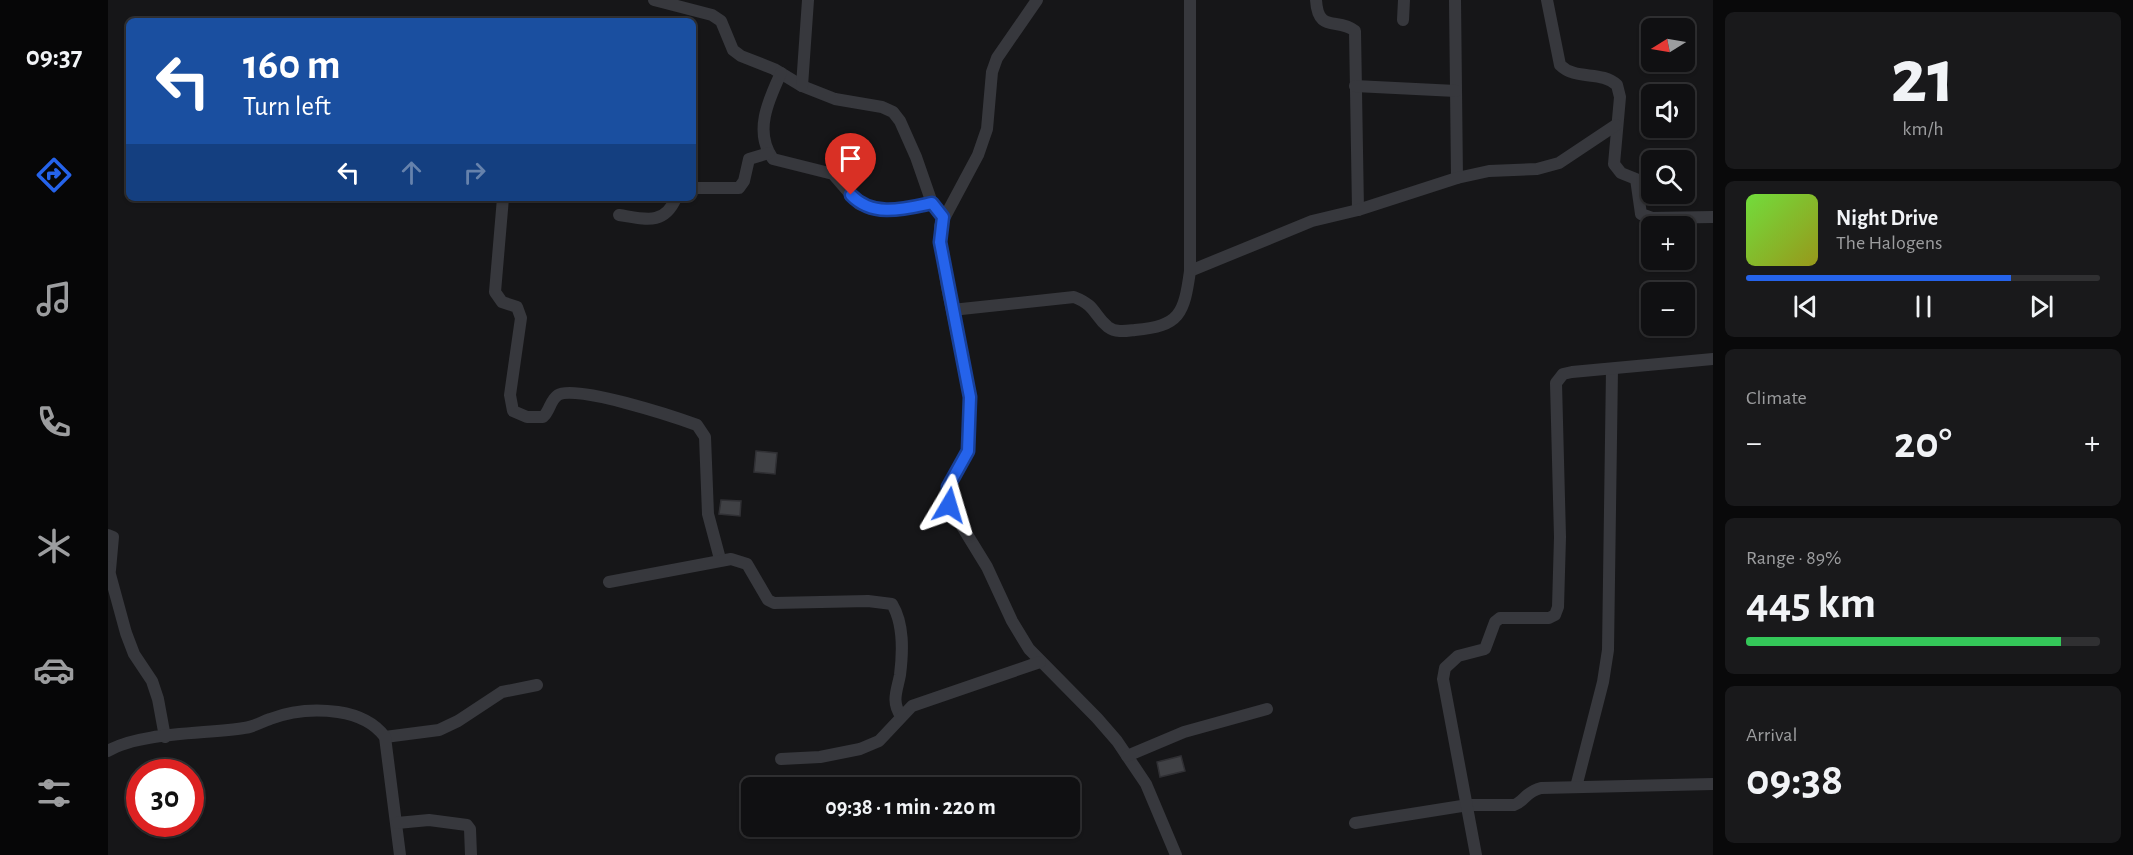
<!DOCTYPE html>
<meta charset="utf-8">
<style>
body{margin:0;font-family:"Alegreya Sans",sans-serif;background:#19191b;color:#f1f3f6;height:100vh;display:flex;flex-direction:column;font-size:22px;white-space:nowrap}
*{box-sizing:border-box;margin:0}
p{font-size:20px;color:#9c9d9f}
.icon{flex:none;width:33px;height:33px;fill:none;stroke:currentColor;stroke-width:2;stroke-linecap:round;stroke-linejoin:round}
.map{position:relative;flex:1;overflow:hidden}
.drawer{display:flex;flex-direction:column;gap:12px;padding:12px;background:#09090a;width:420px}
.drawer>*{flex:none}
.hud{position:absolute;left:18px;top:18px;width:570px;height:183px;border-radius:9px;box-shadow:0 2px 4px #0004,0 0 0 2px #303032;background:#1a4fa0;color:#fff;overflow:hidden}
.needle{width:39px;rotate:259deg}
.fabs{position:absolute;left:1533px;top:18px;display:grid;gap:12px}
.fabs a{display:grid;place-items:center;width:54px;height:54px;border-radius:9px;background:#101012;box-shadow:0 2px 4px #0004,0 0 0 2px #303032;font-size:30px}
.speed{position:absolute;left:18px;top:759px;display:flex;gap:12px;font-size:30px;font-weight:700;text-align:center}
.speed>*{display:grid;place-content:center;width:78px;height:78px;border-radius:50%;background:#101012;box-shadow:0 2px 4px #0004,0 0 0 2px #303032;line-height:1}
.speed .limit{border:9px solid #d22;background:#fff;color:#111}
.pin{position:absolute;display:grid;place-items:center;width:51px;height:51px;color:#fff;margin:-62px -26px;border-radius:50% 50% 50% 0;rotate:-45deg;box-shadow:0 0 6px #0007}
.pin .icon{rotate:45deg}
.me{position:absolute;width:66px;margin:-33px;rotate:7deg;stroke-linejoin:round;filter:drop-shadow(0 0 4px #0008)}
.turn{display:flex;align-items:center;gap:21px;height:126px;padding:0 18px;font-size:27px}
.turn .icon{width:78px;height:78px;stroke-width:2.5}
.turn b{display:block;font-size:42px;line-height:51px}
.lanes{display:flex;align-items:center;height:57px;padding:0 18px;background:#0003;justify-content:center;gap:30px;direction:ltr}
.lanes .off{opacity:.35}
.big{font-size:45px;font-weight:700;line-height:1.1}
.drawer .widget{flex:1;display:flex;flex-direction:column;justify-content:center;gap:9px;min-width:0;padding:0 21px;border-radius:9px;background:#19191b}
.drawer .dial{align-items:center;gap:0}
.dial b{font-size:78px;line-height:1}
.song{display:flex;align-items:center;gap:18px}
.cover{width:72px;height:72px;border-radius:9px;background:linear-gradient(135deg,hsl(100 70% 55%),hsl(60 70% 35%))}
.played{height:6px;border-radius:3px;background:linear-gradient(90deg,#2563eb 75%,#303032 75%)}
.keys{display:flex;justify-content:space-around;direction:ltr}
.heat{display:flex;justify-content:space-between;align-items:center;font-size:33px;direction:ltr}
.charge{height:9px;border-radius:4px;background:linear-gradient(90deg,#34c759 89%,#303032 0)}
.trip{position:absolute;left:633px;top:777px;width:339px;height:60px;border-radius:9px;background:#101012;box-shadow:0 2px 4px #0004,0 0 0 2px #303032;font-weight:700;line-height:60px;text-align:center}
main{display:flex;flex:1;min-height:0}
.menu{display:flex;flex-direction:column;width:108px;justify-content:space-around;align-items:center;background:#060607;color:#9c9d9f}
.menu .icon{width:42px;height:42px}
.menu .selected{color:#2563eb}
.menu b{font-size:27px;color:#f1f3f6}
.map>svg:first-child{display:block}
</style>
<main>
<nav class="menu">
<b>09:37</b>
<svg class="icon selected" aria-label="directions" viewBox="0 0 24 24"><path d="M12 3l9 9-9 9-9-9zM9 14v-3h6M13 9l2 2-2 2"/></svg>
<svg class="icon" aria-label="music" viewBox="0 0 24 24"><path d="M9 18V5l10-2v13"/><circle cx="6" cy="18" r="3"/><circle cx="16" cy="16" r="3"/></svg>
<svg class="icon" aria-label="phone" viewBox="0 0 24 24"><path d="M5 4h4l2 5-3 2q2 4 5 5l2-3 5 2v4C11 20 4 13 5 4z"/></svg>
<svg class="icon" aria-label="climate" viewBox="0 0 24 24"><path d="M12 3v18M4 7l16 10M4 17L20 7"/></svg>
<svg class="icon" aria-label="car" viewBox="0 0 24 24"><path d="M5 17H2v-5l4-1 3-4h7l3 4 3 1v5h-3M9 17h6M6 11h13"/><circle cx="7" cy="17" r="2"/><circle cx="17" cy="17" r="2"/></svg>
<svg class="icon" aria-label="filters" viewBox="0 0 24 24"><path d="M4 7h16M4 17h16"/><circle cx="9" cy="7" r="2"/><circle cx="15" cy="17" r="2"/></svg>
</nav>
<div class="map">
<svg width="1605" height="855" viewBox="0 0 1605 855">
<rect width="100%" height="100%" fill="#161618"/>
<g fill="#404145" stroke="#303034" stroke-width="1.5">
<polygon points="648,451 669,453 667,474 646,472"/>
<polygon points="613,500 633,501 632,516 611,514"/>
<polygon points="1073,756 1077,771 1052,777 1049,762"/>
</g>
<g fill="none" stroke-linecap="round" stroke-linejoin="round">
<g stroke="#37383d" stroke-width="12">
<polyline points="546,0 604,15 613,21 625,50 633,56 666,69 694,86 727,99 774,107 785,112 792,121 808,157 824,203 835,217"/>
<polyline points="929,0 889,58 884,72 879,129 870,155 832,226 832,242 839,287 862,397 860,451 840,487 841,505 879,567 904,621 921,649 989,718 1009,741 1038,784 1068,855"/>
<path d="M 1208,0 C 1210,34 1230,17 1247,31 L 1250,210"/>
<polyline points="1347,0 1349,178"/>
<path d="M 1439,0 L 1452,65 C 1468,81 1493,70 1509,85 L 1512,97 L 1506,164 L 1513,173 L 1528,179 L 1533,214 L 1544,218 L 1605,217"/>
<polyline points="1295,20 1296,0"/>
<path d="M 673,73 C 661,99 645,132 665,159 L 725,174 L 751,204 L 760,207 L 785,211 L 824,203"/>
<polyline points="694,86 700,0"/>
<polyline points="1247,86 1348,91"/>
<polyline points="585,188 631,188 636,181 641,159 661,153"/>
<path d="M 395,198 L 387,292 L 394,302 L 409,307 L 413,318 L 402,395 L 405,411 L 419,417 L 435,417 C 442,411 442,400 450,395 C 467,384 567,417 589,425 L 597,437 L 600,514 L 612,559"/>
<path d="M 511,215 C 537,219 556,226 568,198"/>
<polyline points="1082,271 1204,221 1250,210 1349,178 1381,171 1429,169 1451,163 1508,125"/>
<path d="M 844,310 L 966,297 C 989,306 985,315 1000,327 C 1008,333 1018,331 1027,330 C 1072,326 1076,314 1082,271 L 1082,0"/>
<polyline points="0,535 5,537 2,570"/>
<polyline points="0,567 18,633 26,654 44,681 50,699 57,737"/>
<path d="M 501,582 L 623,559 L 639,564 L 660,600 L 666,603 L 760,601 L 784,604 C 796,624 795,651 792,675 C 789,691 783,701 793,716"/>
<polyline points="277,737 331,730 350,721 394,692 429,685"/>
<path d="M 0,751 C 31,732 99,734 136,728 C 146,727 153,722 162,719 C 183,711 208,709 230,712 C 250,715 266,722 277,737 L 292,855"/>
<polyline points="1019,756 1076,732 1159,709"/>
<polyline points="673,759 712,757 752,749 771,741 804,706 932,662"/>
<polyline points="1468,787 1495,682 1500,650 1504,369"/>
<polyline points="289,823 321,820 359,825 362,829 363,855"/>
<path d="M 1247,823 L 1360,805 L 1406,805 C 1416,802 1417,792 1433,788 L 1605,784"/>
<polyline points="1368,855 1335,679 1337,668 1350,656 1377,649 1387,622 1392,618 1441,618 1447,615 1450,607 1452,537 1448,383 1455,374 1464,372 1605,359"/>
</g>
</g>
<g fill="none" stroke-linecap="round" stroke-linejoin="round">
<g stroke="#184099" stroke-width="15">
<path id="route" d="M 743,195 C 765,218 796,209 824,203 L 835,217 L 832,242 L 862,397 L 860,451 L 840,487 L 841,505"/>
</g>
<use href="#route" stroke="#2563eb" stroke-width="10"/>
</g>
</svg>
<div class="fabs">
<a><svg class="needle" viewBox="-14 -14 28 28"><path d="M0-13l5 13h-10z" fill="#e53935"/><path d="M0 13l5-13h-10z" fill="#9c9d9f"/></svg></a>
<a><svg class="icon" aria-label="sound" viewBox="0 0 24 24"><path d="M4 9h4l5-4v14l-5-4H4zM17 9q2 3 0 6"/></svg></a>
<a><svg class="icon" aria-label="search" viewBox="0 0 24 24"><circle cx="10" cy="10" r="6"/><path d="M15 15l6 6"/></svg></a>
<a>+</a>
<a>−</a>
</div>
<div class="speed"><div class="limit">30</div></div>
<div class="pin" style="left:743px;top:195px;background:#d93025"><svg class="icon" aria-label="arrive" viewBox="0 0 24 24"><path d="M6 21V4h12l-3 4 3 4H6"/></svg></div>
<svg class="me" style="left:841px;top:505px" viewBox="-20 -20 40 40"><path d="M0-17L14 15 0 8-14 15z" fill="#2563eb" stroke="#fff" stroke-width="4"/></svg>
<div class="trip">09:38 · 1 min · 220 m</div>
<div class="hud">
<div class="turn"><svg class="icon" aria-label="left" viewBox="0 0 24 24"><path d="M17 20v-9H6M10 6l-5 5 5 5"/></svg><div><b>160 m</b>Turn left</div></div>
<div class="lanes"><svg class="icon" aria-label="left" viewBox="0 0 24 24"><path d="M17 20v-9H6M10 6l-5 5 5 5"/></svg><svg class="icon off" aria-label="ahead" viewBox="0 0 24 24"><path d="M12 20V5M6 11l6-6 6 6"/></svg><svg class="icon off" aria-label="right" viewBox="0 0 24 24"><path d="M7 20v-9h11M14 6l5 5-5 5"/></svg></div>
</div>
</div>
<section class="drawer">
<div class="widget dial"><b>21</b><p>km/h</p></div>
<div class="widget">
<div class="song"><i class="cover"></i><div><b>Night Drive</b><p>The Halogens</p></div></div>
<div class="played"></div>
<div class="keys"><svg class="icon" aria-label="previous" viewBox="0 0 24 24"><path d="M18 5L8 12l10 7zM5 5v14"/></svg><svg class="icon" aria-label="pause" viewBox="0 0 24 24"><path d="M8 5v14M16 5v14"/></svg><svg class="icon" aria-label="next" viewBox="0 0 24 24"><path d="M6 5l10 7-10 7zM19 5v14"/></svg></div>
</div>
<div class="widget"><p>Climate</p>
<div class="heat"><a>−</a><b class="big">20°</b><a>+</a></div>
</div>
<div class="widget"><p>Range · 89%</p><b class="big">445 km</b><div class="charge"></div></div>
<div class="widget"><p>Arrival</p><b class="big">09:38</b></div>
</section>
</main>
